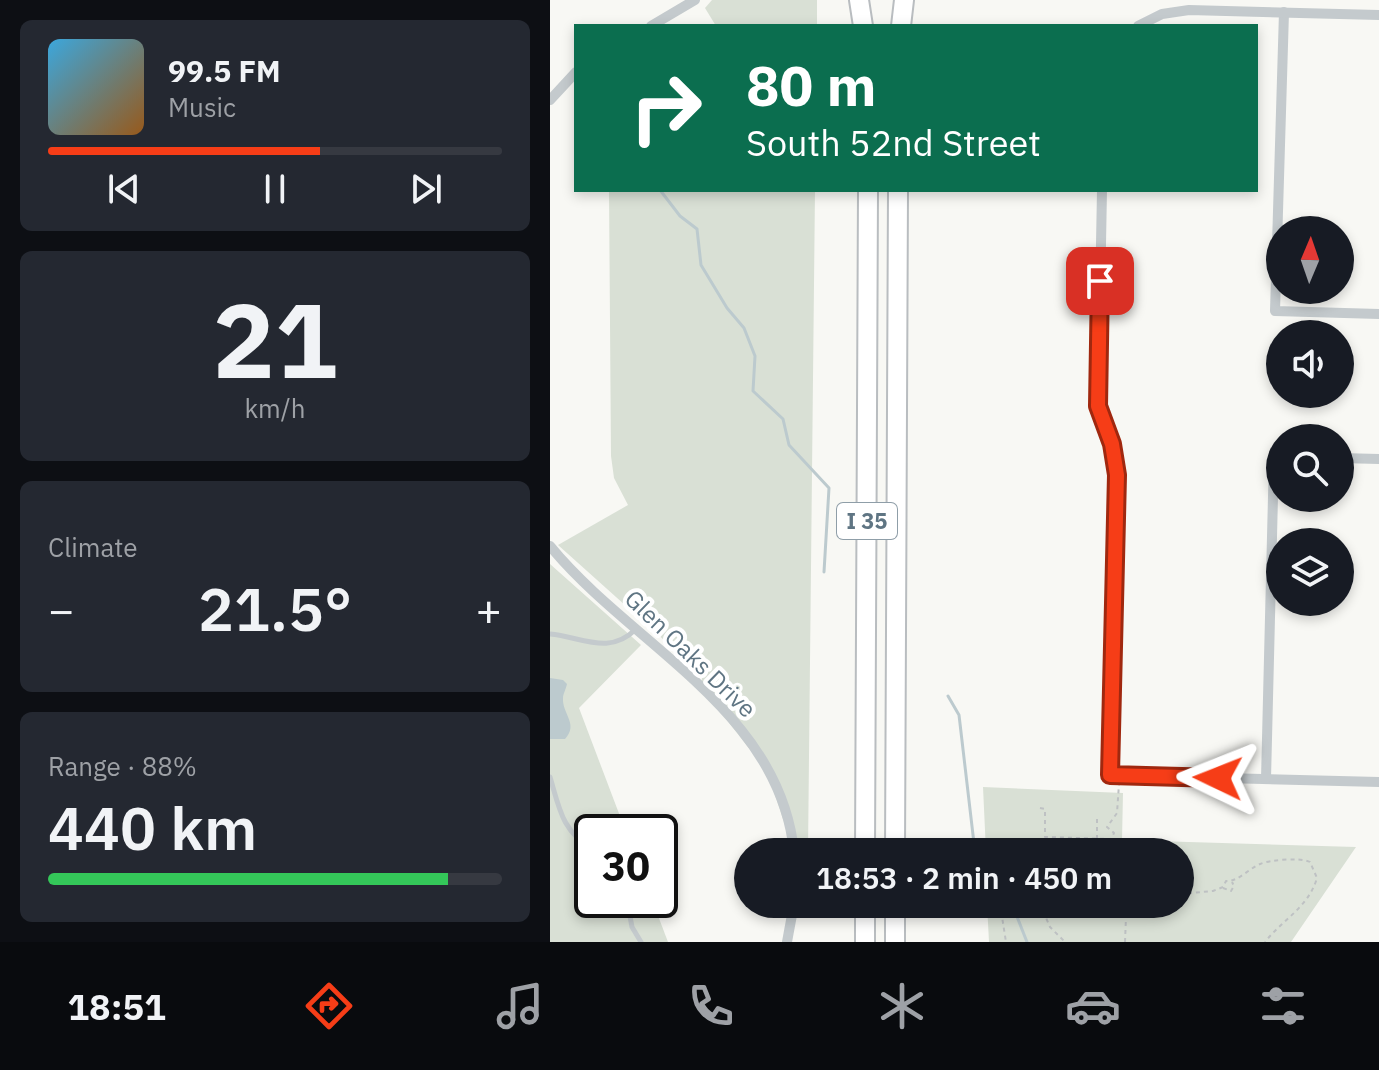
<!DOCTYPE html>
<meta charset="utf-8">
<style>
body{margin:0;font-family:"IBM Plex Sans",sans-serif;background:#242831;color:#f1f3f6;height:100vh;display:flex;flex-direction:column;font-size:30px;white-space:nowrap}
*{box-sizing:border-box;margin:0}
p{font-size:26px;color:#9ea1a6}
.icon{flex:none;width:44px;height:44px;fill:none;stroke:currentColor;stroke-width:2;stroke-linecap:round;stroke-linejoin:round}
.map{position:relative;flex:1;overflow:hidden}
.details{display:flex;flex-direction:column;gap:20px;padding:20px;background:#0d0f14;width:550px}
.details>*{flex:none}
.banner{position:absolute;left:24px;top:24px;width:684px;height:168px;border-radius:0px;box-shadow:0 4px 12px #0003;background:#0b6e4f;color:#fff;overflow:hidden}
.needle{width:52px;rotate:2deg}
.buttons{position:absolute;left:716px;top:216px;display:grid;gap:16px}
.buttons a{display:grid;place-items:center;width:88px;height:88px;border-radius:50%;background:#171b24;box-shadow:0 4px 12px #0003;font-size:40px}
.speed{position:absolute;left:24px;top:814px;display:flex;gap:16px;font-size:40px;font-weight:700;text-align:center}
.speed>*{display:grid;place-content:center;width:104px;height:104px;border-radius:50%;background:#171b24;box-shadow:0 4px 12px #0003;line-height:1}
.speed .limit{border:4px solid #111;border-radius:12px;background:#fff;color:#111}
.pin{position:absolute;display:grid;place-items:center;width:68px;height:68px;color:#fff;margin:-34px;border-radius:16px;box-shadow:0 4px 12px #0006}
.me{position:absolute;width:88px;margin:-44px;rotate:272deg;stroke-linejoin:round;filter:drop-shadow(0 0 6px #0008)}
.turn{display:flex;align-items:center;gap:28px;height:168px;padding:0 40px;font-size:36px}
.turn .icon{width:104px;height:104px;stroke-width:2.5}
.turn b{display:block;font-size:56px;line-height:68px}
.big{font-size:60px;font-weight:600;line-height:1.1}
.details .tile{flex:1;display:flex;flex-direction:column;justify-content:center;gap:12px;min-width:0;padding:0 28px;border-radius:12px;background:#242831}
.details .dial{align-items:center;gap:0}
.dial b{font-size:104px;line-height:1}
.song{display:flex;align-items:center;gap:24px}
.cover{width:96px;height:96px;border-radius:12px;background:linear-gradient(135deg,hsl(200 70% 55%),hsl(30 70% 35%))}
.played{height:8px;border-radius:4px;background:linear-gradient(90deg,#f63d17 60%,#363941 60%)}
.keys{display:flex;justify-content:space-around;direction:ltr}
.heat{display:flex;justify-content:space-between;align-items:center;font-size:44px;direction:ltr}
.charge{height:12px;border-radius:6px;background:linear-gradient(90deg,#34c759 88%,#363941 0)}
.trip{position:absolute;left:184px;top:838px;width:460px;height:80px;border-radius:40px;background:#171b24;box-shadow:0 4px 12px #0003;font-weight:600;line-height:80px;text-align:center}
.menu{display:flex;height:128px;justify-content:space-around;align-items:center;background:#090b0e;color:#9ea1a6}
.menu .icon{width:56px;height:56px}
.menu .on{color:#f63d17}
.menu b{font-size:36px;color:#f1f3f6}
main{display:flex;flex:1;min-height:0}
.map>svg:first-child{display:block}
</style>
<main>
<section class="details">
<div class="tile">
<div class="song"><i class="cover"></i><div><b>99.5 FM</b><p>Music</p></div></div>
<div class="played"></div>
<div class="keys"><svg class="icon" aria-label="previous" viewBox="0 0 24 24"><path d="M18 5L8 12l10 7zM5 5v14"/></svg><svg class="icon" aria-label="pause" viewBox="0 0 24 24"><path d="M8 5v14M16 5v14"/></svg><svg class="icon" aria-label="next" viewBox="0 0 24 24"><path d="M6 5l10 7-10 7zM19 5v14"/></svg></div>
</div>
<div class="tile dial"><b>21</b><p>km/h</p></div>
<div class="tile"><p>Climate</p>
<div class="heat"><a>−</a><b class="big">21.5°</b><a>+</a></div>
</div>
<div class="tile"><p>Range · 88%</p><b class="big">440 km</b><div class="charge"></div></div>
</section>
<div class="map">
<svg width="829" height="942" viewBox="0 0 829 942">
<rect width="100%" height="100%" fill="#f8f8f4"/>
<g fill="#d9e0d5">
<polygon points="162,0 267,0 267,26 166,26 155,8"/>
<polygon points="59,190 265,190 258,852 244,852 217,771 150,686 153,675 8,545 78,505 64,478 61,456"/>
<polygon points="0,564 91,645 29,708 76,832 42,832 42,900 102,900 118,942 0,942"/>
<polygon points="433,787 573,793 572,840 806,847 741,942 439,942 437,904 630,904 630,852 436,852"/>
</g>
<path fill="#bccace" d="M 0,678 L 13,680 L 17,684 C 16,689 13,694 13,698 C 12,714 29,724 15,739 L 0,739 Z"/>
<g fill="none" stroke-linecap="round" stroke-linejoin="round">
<g stroke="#bccace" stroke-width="3">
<polyline points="110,190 130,216 147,229 151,265 177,308 194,328 205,356 203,391 233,419 239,445 279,488 274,572"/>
<polyline points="398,696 409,715 425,852"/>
<polyline points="462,904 477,942"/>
</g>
<g stroke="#b9bdc0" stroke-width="22">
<g id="highway">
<polyline points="309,0 313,26"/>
<polyline points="351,26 354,0"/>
<polyline points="315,852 318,190"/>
<polyline points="345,852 348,190"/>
<polyline points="315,942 315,904"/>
<polyline points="345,942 345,904"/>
</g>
</g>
<g stroke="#bec1c3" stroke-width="2" stroke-dasharray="4 4" stroke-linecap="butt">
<polyline points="490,808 495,809 495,837 561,839 564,833 557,827 567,813 569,784"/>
<polyline points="547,819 547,852"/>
<polyline points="673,888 681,891 684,886 682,882"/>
<path d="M 630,894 L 663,891 L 673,887 L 676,881 C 688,882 698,869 710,864 C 719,860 751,857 760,862 L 767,878 C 758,908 733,919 715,942"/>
<polyline points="450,904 456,942"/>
<polyline points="490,904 500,927 515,942"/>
<polyline points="575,942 576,917 592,909 615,904"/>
</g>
<g stroke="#c4cacd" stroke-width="5">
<path d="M 0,634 C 32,637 59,656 86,629"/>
<path d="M 0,777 C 9,807 12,832 42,848"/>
<polyline points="77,900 82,927 91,942"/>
</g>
<g stroke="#c4cacd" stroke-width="10">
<polyline points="734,12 725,311 829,314"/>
<polyline points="101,26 145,0"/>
<polyline points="588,26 612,14 639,10 829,15"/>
<polyline points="0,100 26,72"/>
<polyline points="552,190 548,406 562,444 567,475 560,775 829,782"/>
<polyline points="790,458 829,459"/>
<path d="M 0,546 C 81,645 230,710 244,852"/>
<polyline points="716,779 724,456 730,456"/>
<polyline points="237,942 244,904"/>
</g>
<use href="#highway" stroke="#fff" stroke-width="18"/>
</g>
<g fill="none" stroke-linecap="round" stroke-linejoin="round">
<g stroke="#a0280f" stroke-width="20">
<polyline id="route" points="550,281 548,406 562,444 567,475 560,775 668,778"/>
</g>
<use href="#route" stroke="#f63d17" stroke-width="14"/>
</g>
<g text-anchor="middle" stroke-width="8" stroke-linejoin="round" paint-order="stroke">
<rect fill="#fff" stroke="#8f9ea8" stroke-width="2" x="287" y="503" width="60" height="36" rx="6"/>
<g font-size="22" font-weight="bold" fill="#5f7583">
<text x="317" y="529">I 35</text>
</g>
<g font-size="24" fill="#5f7583" stroke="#fff">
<text transform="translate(140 654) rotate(44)" y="8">Glen Oaks Drive</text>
</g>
</g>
</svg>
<div class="buttons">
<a><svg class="needle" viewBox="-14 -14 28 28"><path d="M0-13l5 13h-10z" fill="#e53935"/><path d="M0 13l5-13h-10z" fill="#9ea1a6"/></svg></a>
<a><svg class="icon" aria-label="sound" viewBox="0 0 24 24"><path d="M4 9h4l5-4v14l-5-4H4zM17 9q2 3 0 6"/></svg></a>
<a><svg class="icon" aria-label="search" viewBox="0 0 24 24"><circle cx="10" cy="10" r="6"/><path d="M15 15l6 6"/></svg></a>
<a><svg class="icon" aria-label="layers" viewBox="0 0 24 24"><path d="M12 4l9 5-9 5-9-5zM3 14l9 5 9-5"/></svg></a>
</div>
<div class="speed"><div class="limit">30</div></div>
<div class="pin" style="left:550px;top:281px;background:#d93025"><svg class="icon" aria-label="arrive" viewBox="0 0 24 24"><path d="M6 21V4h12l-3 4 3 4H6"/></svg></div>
<svg class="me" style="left:668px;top:778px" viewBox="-20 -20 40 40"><path d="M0-17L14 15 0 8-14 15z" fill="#f63d17" stroke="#fff" stroke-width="4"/></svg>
<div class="trip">18:53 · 2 min · 450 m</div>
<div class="banner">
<div class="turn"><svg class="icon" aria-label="right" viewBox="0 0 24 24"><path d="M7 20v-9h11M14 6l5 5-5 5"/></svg><div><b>80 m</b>South 52nd Street</div></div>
</div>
</div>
</main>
<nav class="menu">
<b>18:51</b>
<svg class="icon on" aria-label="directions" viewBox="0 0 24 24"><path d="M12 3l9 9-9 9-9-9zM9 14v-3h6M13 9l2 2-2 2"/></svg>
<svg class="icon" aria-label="music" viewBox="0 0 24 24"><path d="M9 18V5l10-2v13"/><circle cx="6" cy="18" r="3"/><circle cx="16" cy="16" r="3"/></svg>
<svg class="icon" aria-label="phone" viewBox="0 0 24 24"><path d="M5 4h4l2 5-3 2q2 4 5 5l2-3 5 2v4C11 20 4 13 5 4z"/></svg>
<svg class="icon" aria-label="climate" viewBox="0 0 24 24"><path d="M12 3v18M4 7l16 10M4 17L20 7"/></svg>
<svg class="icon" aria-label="car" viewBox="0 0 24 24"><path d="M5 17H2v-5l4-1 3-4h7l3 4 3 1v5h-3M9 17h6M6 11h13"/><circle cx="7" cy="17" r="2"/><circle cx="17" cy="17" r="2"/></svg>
<svg class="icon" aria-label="filters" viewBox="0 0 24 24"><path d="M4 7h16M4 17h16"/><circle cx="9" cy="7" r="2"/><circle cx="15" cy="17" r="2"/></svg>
</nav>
